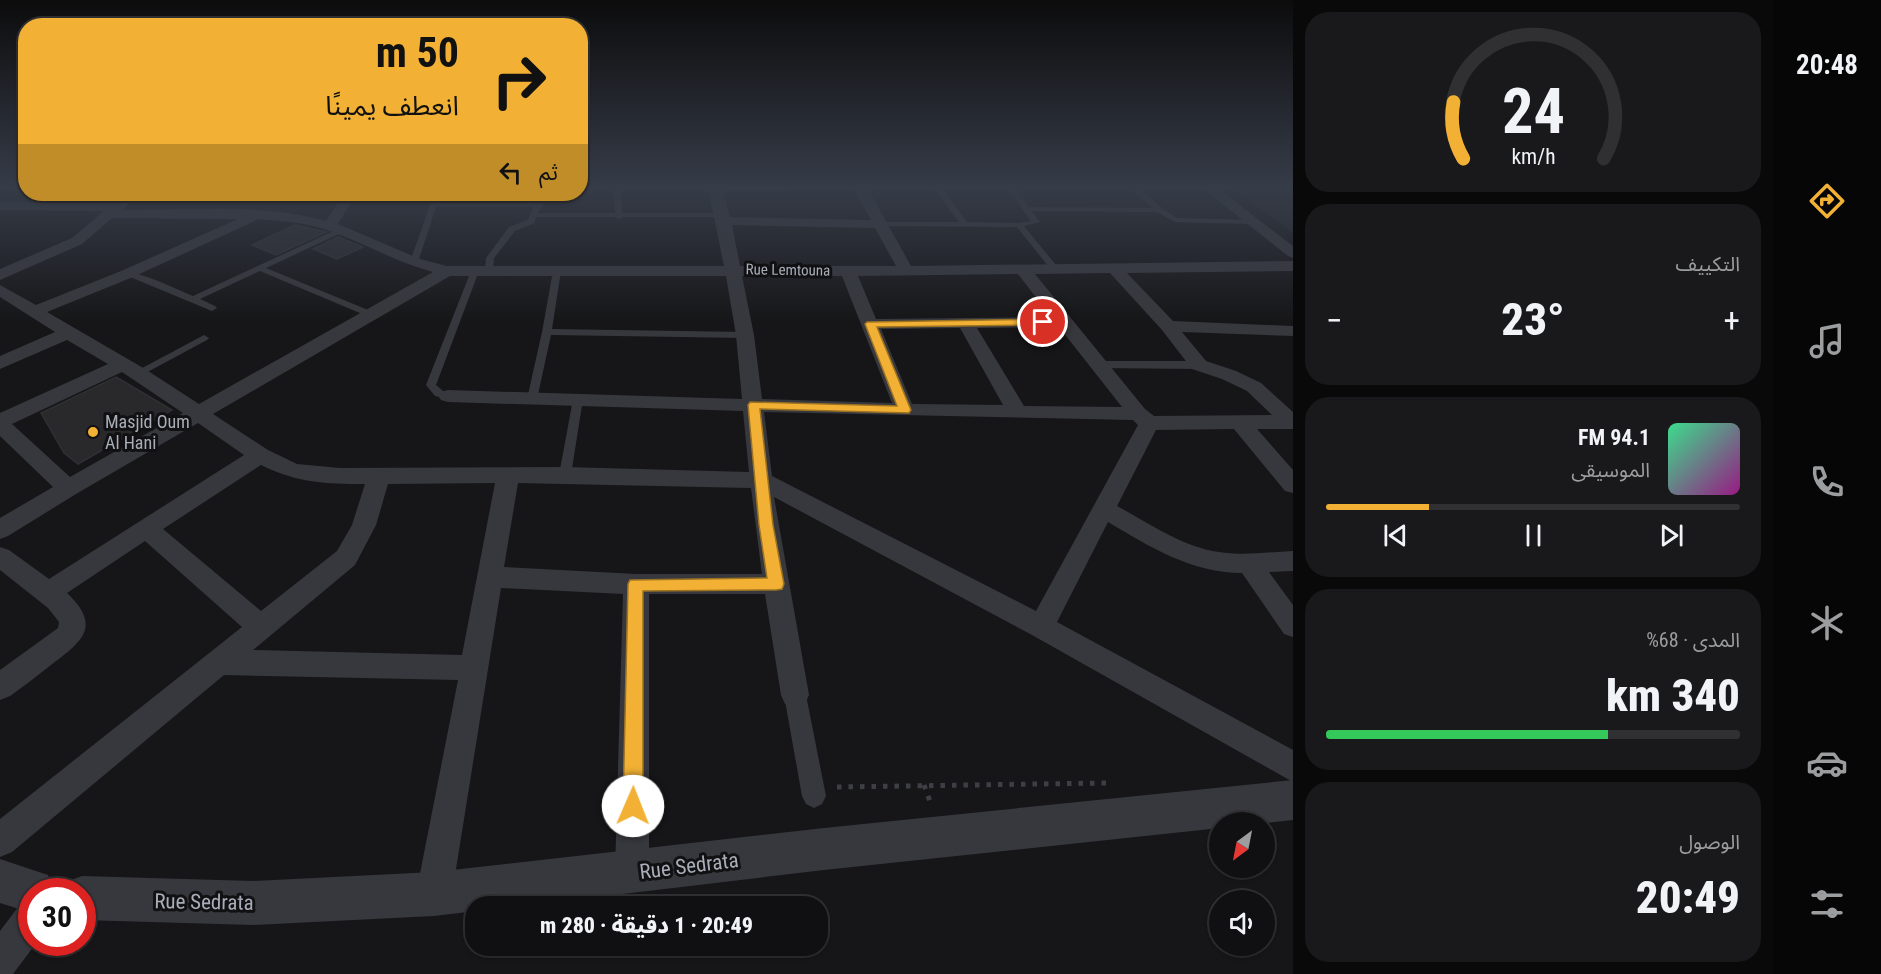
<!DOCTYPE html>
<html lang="ar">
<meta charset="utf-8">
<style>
body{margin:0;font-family:"Roboto Condensed","Noto Sans Arabic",sans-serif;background:#19191b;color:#f1f3f6;direction:rtl;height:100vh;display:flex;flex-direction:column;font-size:22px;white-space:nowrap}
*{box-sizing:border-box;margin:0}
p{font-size:20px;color:#9c9d9f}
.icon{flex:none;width:33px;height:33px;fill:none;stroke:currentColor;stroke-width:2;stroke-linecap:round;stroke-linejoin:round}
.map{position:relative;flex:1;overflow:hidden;direction:ltr}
.panel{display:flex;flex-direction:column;gap:12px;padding:12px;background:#09090a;width:480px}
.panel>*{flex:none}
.banner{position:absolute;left:18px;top:18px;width:570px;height:183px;border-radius:24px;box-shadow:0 2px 4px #0004,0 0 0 2px #303032;direction:rtl;background:#f2b134;color:#111;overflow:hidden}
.needle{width:39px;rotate:212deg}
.buttons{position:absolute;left:1209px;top:812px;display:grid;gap:12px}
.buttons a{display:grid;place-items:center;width:66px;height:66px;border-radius:50%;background:#101012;box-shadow:0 2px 4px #0004,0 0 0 2px #303032;font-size:30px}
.speed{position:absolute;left:18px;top:878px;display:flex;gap:12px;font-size:30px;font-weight:700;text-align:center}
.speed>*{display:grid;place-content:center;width:78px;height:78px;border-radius:50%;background:#101012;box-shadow:0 2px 4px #0004,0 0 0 2px #303032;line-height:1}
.speed .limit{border:9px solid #d22;background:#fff;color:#111}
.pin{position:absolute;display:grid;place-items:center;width:51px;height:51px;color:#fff;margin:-26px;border:3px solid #fff;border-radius:50%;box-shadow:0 2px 6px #0007}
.me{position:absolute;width:66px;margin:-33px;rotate:1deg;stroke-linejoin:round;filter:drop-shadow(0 0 4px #0008)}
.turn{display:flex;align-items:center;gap:21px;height:126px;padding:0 30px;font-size:27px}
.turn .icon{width:78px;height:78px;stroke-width:2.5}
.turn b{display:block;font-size:42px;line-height:51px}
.then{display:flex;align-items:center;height:57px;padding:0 30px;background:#0003;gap:12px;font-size:22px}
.big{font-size:45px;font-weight:800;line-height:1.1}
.panel .tile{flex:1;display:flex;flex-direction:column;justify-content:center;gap:9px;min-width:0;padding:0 21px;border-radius:24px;background:#19191b}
.panel .dial{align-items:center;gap:0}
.dial svg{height:156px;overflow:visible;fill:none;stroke:#303032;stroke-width:7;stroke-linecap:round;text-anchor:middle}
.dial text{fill:#f1f3f6;stroke:none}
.song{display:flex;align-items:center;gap:18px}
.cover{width:72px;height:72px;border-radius:9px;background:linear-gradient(135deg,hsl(150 70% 55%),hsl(310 70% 35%))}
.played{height:6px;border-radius:3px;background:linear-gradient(90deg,#f2b134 25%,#303032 25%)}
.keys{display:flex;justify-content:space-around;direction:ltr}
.heat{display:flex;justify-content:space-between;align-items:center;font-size:33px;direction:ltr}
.charge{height:9px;border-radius:4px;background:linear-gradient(90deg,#34c759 68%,#303032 0)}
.trip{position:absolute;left:465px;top:896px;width:363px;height:60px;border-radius:24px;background:#101012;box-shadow:0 2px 4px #0004,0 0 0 2px #303032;font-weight:800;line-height:60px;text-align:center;direction:rtl}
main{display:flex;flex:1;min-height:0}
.dock{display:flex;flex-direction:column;width:108px;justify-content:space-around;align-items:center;background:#060607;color:#9c9d9f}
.dock .icon{width:42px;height:42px}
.dock .current{color:#f2b134}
.dock b{font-size:27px;color:#f1f3f6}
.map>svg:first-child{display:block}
</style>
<main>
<nav class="dock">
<b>20:48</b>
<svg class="icon current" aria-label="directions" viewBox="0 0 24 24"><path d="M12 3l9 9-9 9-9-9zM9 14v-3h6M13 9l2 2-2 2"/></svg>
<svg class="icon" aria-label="music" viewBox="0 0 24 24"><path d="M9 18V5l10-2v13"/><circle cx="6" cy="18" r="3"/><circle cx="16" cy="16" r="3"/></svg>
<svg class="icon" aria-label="phone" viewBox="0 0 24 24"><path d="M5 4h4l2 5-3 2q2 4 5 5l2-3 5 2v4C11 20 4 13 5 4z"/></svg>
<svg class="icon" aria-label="climate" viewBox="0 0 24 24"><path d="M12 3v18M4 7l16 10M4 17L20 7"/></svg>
<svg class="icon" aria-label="car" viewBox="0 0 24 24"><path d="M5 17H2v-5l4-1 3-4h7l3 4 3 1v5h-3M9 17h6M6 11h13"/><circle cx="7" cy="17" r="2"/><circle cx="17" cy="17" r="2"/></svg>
<svg class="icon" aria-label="filters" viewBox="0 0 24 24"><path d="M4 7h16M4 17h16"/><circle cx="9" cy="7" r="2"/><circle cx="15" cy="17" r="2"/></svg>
</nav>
<section class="panel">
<div class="tile dial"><svg viewBox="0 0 100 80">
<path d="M14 69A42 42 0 1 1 86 69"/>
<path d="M14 69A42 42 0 0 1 9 40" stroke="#f2b134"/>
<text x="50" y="56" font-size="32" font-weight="700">24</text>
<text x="50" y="72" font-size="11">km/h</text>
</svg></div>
<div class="tile"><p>التكييف</p>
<div class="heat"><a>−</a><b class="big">23°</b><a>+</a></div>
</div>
<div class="tile">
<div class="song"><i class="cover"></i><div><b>94.1 FM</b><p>الموسيقى</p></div></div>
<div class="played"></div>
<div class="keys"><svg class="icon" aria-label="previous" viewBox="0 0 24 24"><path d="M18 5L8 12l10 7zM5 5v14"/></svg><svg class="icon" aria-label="pause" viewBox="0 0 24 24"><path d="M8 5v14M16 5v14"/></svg><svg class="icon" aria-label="next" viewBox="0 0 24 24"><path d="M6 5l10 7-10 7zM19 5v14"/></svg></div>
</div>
<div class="tile"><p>المدى · 68%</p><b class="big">340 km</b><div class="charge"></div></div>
<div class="tile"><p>الوصول</p><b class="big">20:49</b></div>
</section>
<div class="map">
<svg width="1293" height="974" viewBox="0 0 1293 974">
<rect width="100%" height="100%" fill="#161618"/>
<polygon fill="#222225" points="1231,187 1293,187 1293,233"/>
<g fill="#29292c" stroke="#303034" stroke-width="1.5">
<polygon points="295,225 326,232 276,255 252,245"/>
<polygon points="338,237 363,247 337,259 313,249"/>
<polygon points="116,377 172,410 78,464 64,453 41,413"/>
</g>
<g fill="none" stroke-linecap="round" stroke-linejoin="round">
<g stroke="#3d3f44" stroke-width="5" stroke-dasharray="4.5 7" stroke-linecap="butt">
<polyline points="924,785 931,804"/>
<polyline points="837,787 1106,783"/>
</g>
<g fill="#37383d" fill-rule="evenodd">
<polygon points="613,187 621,187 622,213 722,213 726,215 722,217 623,217 619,219 615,217 536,217 534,223 515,231 494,258 493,271 489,274 485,271 486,258 509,227 528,220 533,207 436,207 418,262 414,264 410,262 434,194 441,194 438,203 535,203 539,194 545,194 543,205 538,213 615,213"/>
<polygon points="714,187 785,187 788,189 784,191 715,191 711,189"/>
<polygon points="933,187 941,187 967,222 1019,223 1031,221 1007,187 1015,187 1029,207 1152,208 1129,187 1137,187 1162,208 1177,218 1252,220 1256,222 1252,224 1175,222 1157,212 1032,211 1040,222 1024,226 1060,270 1056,273 1053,272 1017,227 878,226 874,224 878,222 959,222"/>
<path d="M 340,228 L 343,228 L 343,232 L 266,268 L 373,312 L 373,316 L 367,316 L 260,271 L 200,299 L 215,306 L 217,308 L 212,311 L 123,274 C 133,267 180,291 193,296 Z"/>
<polygon points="475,268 479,271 436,385 443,391 452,394 453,396 448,399 435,396 426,385 471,271"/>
<polygon points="557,268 561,271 552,329 745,332 750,335 745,338 551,335 537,399 532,402 528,401 527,399 542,332 553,271"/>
<polygon points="204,335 209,338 207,340 142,375 138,376 133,373"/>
<polygon points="578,396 583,399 571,475 565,479 559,475 573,399"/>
</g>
<g fill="#37383d" fill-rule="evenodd">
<polygon points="1099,361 1199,361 1206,365 1199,369 1094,368 1092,365"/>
<polygon points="795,685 802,688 806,695 826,796 822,804 814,808 806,804 802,796 784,695 788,688"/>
</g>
<g fill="#37383d" fill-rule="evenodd">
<path d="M 708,187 L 722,187 L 730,217 L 871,220 L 853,187 L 867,187 L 911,266 L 1293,261 L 1293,271 L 1127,273 L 1173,321 L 1293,326 L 1293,336 L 1182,332 L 1206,361 L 1236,371 L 1261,383 L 1293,412 L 1293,429 L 1257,429 L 1293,470 L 1293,493 L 1285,491 L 1234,429 L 1156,430 L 1117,506 C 1149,523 1182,547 1219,552 C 1243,556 1268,552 1293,551 L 1293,571 L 1269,572 L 1293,605 L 1293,637 L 1284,634 L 1242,573 C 1192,573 1150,547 1108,522 L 1057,622 L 1293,750 L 1293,782 L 1032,635 L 774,497 L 809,695 L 805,704 L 795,708 L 785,704 L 781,695 L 765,594 L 649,594 L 649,873 L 644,885 L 632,890 L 620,885 L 615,873 L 623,594 L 501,588 L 452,894 L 446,906 L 434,912 L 422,906 L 416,894 L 458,680 L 224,675 L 12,852 L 0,857 L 0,819 L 242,627 L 145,541 L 67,593 C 103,627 81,642 51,665 C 37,676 24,686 10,696 L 0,700 L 0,670 L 58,628 L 59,622 L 48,608 L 0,570 L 0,547 L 9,550 L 49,579 L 244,455 L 198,423 L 76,494 L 8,536 L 0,539 L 0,518 L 53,487 L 0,436 L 0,413 L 108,364 L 67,340 L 0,369 L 0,356 L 55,332 L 0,297 L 0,285 L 36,305 L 121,271 L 238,219 L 112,218 L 82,244 L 0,280 L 0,269 L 72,238 L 104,211 L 0,210 L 0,202 L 113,203 L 124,194 L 138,194 L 123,210 C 190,210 261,203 326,221 L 344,194 L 356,194 L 338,224 L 420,259 L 447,266 L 724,266 ZM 259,219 C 281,221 303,222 324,229 C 361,241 395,262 433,272 L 199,404 L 145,369 L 47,312 L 133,277 ZM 732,225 L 875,228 L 896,266 L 740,266 ZM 1110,273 L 1162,330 L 1192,369 L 1222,379 L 1247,391 L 1272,415 L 1154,416 L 1145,409 L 1035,274 ZM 1018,274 L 1051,317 L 876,319 L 858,276 ZM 450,276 L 726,276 L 736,335 L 742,399 L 448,390 L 441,392 L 438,396 L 441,400 L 448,402 L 743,411 L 749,472 L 565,467 L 340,468 L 297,464 L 268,450 L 213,414 ZM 742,276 L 842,276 L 892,403 L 762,399 L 754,335 ZM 1059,327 L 1122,407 L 1024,406 L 977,328 ZM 960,328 L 1003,405 L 912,404 L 881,329 ZM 122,372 L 183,413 L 70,477 L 12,424 ZM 764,412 L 1133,420 L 1138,425 L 1036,611 L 772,476 ZM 261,465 C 298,483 325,484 365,484 L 352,525 L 337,551 L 261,611 L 163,529 ZM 495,483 L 462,655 L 253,650 L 355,565 L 376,525 L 388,484 ZM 518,483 L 751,488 L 762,574 L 636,574 L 504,567 Z"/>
<polygon points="1201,187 1216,187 1293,246 1293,258 1288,256"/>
<polygon points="32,901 32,942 37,942 13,974 0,974 0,931 19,906"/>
</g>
<g fill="#37383d" fill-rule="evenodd">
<polygon points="1293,780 1293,820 1264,823 1220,822 1220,828 824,870 521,906 476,906 476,911 434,916 253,925 82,920 82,891 63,891 66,882 82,876 253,881 434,872 824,828"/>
<polygon points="0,859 48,875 54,891 32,891 32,913 0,903"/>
</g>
</g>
<linearGradient id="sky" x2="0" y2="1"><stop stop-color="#0c0c0d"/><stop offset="0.58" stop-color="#363c48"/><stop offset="1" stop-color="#363c48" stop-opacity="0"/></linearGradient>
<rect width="1293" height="323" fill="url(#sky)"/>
<polygon fill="#f2b134" stroke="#9d7322" stroke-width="1.5" points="1043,319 1047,320 1047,325 877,327 911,410 909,413 760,409 773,525 784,584 782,589 776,590 643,591 643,806 640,813 633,816 626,813 623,806 628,584 630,580 767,578 759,525 748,405 750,402 897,406 865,324 867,322"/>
<circle fill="#f2b134" stroke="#111113" stroke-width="2" cx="93" cy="432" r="6"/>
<g text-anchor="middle" stroke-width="6" stroke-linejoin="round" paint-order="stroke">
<g font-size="15" fill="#a8adb8" stroke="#111113">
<text transform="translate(788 270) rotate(1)" y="5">Rue Lemtouna</text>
</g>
<g font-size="18" fill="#a8adb8" stroke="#111113" text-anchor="start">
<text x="105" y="428">Masjid Oum<tspan x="105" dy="21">Al Hani</tspan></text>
</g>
<g font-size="21" fill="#a8adb8" stroke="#111113">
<text transform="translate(689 866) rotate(-7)" y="7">Rue Sedrata</text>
<text transform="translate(204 902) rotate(1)" y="7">Rue Sedrata</text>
</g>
</g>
</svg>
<div class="buttons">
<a><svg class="needle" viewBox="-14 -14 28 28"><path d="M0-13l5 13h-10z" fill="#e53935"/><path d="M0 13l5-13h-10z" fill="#9c9d9f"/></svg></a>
<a><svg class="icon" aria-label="sound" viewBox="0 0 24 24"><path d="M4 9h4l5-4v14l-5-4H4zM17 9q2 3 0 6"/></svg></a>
</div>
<div class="speed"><div class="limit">30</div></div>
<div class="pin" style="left:1043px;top:322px;background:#d93025"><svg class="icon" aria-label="arrive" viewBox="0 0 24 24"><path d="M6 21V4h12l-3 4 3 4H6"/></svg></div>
<svg class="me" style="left:633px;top:806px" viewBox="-20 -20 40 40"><circle r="19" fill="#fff"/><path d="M0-13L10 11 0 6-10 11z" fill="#f2b134"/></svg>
<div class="trip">20:49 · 1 دقيقة · 280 m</div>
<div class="banner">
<div class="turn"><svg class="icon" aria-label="right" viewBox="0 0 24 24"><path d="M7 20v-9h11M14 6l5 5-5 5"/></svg><div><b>50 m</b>انعطف يمينًا</div></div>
<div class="then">ثم<svg class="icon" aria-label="left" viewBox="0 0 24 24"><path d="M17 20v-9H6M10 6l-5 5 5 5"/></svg></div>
</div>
</div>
</main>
